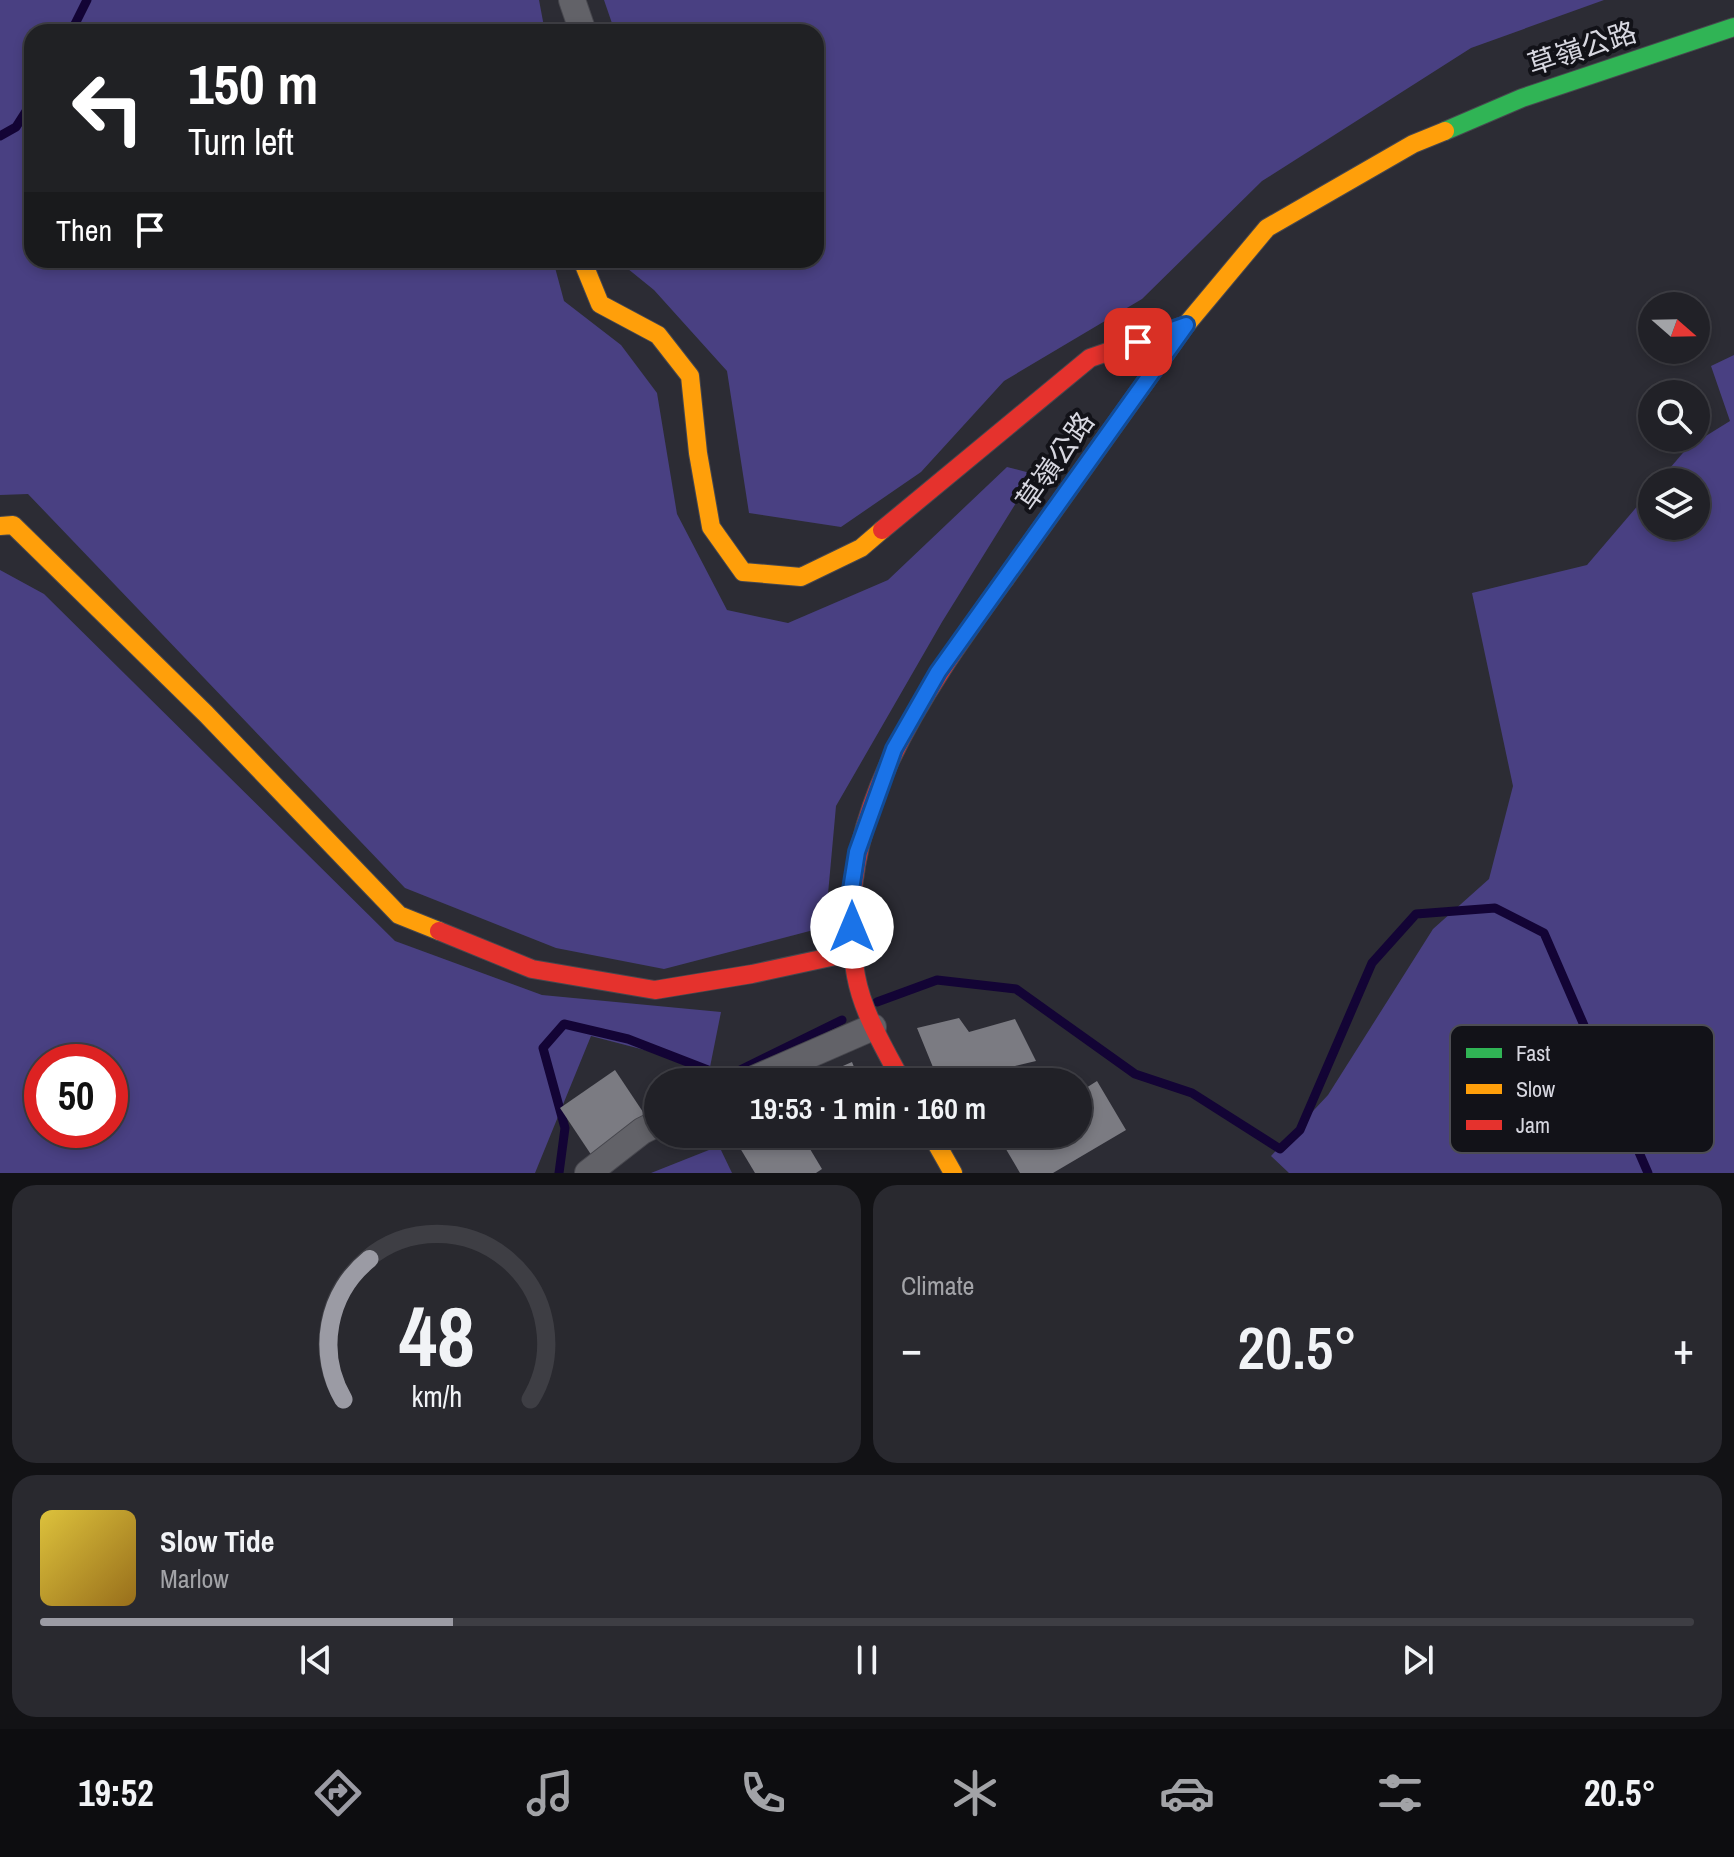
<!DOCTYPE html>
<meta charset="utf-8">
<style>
body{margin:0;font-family:"Archivo Narrow","Noto Sans TC",sans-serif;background:#29292f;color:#f1f3f6;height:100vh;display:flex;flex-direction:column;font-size:30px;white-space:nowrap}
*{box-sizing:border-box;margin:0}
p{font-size:26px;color:#a2a3a7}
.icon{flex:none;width:44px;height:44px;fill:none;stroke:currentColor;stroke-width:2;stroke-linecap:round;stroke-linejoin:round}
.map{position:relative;height:1173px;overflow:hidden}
.drawer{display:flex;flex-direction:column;gap:12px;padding:12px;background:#121215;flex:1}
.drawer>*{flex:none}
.banner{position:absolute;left:24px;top:24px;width:800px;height:244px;border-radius:24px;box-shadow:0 4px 12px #0003,0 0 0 2px #3e3e44;background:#202124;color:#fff;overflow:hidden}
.needle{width:52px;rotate:110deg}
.tools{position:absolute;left:1638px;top:292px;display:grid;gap:16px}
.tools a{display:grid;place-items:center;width:72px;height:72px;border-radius:50%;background:#212127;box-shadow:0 4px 12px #0003,0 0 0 2px #3e3e44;font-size:40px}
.speed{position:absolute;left:24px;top:1044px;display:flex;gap:16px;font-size:40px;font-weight:700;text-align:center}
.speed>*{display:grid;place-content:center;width:104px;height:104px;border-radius:50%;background:#212127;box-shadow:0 4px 12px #0003,0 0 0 2px #3e3e44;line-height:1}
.speed .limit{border:12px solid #d22;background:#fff;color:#111}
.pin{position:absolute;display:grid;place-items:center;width:68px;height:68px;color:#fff;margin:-34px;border-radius:16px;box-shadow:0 4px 12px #0006}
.me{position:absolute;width:88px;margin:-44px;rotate:0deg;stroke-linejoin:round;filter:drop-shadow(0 0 6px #0008)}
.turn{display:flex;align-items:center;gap:28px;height:168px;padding:0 32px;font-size:36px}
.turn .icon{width:104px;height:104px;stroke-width:2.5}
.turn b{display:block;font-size:56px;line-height:68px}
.then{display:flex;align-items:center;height:76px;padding:0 32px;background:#0003;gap:16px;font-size:30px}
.big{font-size:60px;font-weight:600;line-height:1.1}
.drawer .widget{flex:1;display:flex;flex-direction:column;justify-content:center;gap:12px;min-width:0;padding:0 28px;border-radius:24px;background:#29292f}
.drawer .dial{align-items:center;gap:0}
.dial svg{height:208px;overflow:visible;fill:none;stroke:#3e3e44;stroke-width:7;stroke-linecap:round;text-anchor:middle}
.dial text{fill:#f1f3f6;stroke:none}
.song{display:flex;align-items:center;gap:24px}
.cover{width:96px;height:96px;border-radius:12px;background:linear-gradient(135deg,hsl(50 70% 55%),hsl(40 70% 35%))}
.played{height:8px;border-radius:4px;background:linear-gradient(90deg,#9b9ba4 25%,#3e3e44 25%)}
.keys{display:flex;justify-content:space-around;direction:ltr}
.heat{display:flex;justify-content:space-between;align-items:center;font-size:44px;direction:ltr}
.drawer .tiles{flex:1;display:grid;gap:12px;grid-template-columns:1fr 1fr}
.widget:last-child{grid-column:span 2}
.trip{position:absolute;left:644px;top:1068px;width:448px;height:80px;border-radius:40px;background:#212127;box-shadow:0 4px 12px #0003,0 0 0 2px #3e3e44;font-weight:600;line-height:80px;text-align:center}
.dock{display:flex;height:128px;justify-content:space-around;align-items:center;background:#0d0d10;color:#a2a3a7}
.dock .icon{width:56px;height:56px}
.dock .active{color:#9b9ba4}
.dock b{font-size:36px;color:#f1f3f6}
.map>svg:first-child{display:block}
</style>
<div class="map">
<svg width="1734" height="1173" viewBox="0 0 1734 1173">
<rect width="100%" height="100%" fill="#2c2c34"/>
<g fill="#494082" fill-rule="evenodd">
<polygon points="0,0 539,0 545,32 32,32 32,260 553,260 564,301 621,345 657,393 677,514 727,610 788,623 888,580 1007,467 1034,474 942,622 836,806 825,927 664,969 556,948 405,888 28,494 0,495"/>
<polygon points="604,0 1604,0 1471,48 1262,181 1142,299 1004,381 921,472 841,527 749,513 727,371 654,290 617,260 816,260 816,32 615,32"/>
<polygon points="1734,355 1734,1173 1289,1173 1271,1156 1328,1095 1433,929 1489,879 1513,786 1472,593 1587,565 1652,489 1652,526 1696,526 1696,482 1658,482 1688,447 1730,421 1711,366"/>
<path d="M 0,570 L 44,594 L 395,941 L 542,995 L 721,1012 L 710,1067 L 591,1036 L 535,1173 L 0,1173 ZM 42,1062 L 110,1062 L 110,1130 L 42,1130 Z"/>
<polygon points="719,1146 732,1173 651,1173"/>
</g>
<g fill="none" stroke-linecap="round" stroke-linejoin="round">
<g stroke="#130435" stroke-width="9">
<polyline points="71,32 87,0"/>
<polyline points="0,136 16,127 32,102"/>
<polyline points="877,1002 937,980 1016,989 1135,1074 1192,1093 1280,1149 1300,1130 1372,963 1416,914 1495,908 1544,933 1648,1173"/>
<polyline points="559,1173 565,1128 543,1048 564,1024 628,1039 726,1077 842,1020"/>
</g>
</g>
<g fill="#7b7b82">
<polygon points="959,1018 969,1032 1015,1019 1036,1061 1015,1066 1021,1082 939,1082 917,1028"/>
<polygon points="852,1062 860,1082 806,1082"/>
<polygon points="615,1070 647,1118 592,1156 560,1108"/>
<polygon points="1097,1081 1126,1130 1053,1173 1020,1173 997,1134 1078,1134 1078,1093"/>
<polygon points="764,1134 801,1134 822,1169 816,1173 755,1173 740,1148"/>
</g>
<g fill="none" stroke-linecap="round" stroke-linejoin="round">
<g stroke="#47474e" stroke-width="28">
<g id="street">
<polyline points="572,0 583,32"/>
<polyline points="747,1082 873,1027"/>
<polyline points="588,1173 642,1131 658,1123"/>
</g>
</g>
<g stroke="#47474e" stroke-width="20">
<polyline id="fast" points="1445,131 1522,98 1734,27"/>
</g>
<g stroke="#47474e" stroke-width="20">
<g id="slow">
<polyline points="582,260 600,304 658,335 690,376 698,453 711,527 743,572 801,577 861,548 882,530"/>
<polyline points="0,526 13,525 206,714 399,915 439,931"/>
<polyline points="1005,579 1186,325 1267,228 1413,144 1445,131"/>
<polyline points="931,1134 953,1173"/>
</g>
</g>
<g stroke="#47474e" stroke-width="20">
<g id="jam">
<polyline points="882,530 1090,358 1186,325"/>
<polyline points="439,931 532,969 655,990 752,974 854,952"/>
<path d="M 902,1082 C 885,1049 863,1014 856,976 C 828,825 921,695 1005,579"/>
</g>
</g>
<use href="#street" stroke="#626268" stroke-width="26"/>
<use href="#fast" stroke="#30b455" stroke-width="18"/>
<use href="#slow" stroke="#ff9f0a" stroke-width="18"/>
<use href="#jam" stroke="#e5322d" stroke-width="18"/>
</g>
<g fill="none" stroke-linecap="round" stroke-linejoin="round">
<g stroke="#114b97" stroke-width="20">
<polyline id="route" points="852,927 849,902 857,852 894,749 938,672 1186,325 1138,342"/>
</g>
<use href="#route" stroke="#1a73e8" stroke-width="14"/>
</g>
<g text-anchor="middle" stroke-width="8" stroke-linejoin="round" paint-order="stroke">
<g font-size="28" fill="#d7d7e0" stroke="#121218">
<text transform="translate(1582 48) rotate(-18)" y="10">草嶺公路</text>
<text transform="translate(1055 461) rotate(-55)" y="10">草嶺公路</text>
</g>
</g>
<rect x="1450" y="1025" width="264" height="128" rx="12" fill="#121218" stroke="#4d4d54" stroke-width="2"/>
<rect x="1466" y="1048" width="36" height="10" fill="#30b455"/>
<rect x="1466" y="1084" width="36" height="10" fill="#ff9f0a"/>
<rect x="1466" y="1120" width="36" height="10" fill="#e5322d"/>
<g font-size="22" fill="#d7d7e0">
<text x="1516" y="1061">Fast</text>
<text x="1516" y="1097">Slow</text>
<text x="1516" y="1133">Jam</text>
</g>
</svg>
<div class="tools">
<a><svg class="needle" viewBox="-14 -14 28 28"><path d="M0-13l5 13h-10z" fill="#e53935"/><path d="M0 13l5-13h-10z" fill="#a2a3a7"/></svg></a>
<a><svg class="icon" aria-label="search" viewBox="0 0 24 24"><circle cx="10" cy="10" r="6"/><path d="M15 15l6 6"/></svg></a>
<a><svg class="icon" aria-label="layers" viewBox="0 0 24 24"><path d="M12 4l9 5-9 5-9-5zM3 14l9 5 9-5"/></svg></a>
</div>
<div class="speed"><div class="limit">50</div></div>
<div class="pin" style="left:1138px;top:342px;background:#d93025"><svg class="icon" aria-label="arrive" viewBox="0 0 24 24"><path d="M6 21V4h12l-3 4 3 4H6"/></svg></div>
<svg class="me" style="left:852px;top:927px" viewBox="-20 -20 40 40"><circle r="19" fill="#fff"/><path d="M0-13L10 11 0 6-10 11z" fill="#1a73e8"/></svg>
<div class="trip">19:53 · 1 min · 160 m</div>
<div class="banner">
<div class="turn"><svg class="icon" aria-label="left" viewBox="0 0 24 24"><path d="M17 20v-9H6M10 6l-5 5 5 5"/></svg><div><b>150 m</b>Turn left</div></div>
<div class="then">Then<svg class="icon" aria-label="arrive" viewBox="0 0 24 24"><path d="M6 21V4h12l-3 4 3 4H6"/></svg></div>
</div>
</div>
<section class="drawer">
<div class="tiles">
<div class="widget dial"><svg viewBox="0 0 100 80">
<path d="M14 69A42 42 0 1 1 86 69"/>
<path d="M14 69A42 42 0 0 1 24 15" stroke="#9b9ba4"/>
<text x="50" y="56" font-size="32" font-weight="700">48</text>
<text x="50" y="72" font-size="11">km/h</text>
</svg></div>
<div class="widget"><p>Climate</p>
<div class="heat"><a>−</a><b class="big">20.5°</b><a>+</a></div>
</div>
<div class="widget">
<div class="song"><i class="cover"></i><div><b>Slow Tide</b><p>Marlow</p></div></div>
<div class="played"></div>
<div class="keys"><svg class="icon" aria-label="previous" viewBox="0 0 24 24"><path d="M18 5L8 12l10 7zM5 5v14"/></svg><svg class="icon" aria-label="pause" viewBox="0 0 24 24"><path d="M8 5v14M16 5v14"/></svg><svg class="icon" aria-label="next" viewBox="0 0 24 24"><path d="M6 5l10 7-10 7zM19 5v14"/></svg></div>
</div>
</div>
</section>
<nav class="dock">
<b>19:52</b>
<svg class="icon active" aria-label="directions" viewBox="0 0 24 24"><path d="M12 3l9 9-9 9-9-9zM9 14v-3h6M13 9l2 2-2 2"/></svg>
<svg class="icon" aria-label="music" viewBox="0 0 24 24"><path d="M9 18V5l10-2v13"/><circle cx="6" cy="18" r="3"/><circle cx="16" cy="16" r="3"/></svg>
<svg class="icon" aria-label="phone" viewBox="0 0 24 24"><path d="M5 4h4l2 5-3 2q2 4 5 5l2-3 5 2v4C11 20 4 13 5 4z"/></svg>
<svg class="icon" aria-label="climate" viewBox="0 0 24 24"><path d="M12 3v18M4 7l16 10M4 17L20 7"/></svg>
<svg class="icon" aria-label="car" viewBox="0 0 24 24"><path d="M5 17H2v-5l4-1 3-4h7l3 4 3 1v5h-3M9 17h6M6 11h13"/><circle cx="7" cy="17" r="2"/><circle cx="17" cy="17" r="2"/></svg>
<svg class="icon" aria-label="filters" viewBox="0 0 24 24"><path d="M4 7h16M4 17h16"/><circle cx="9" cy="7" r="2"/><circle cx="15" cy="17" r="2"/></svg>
<b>20.5°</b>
</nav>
